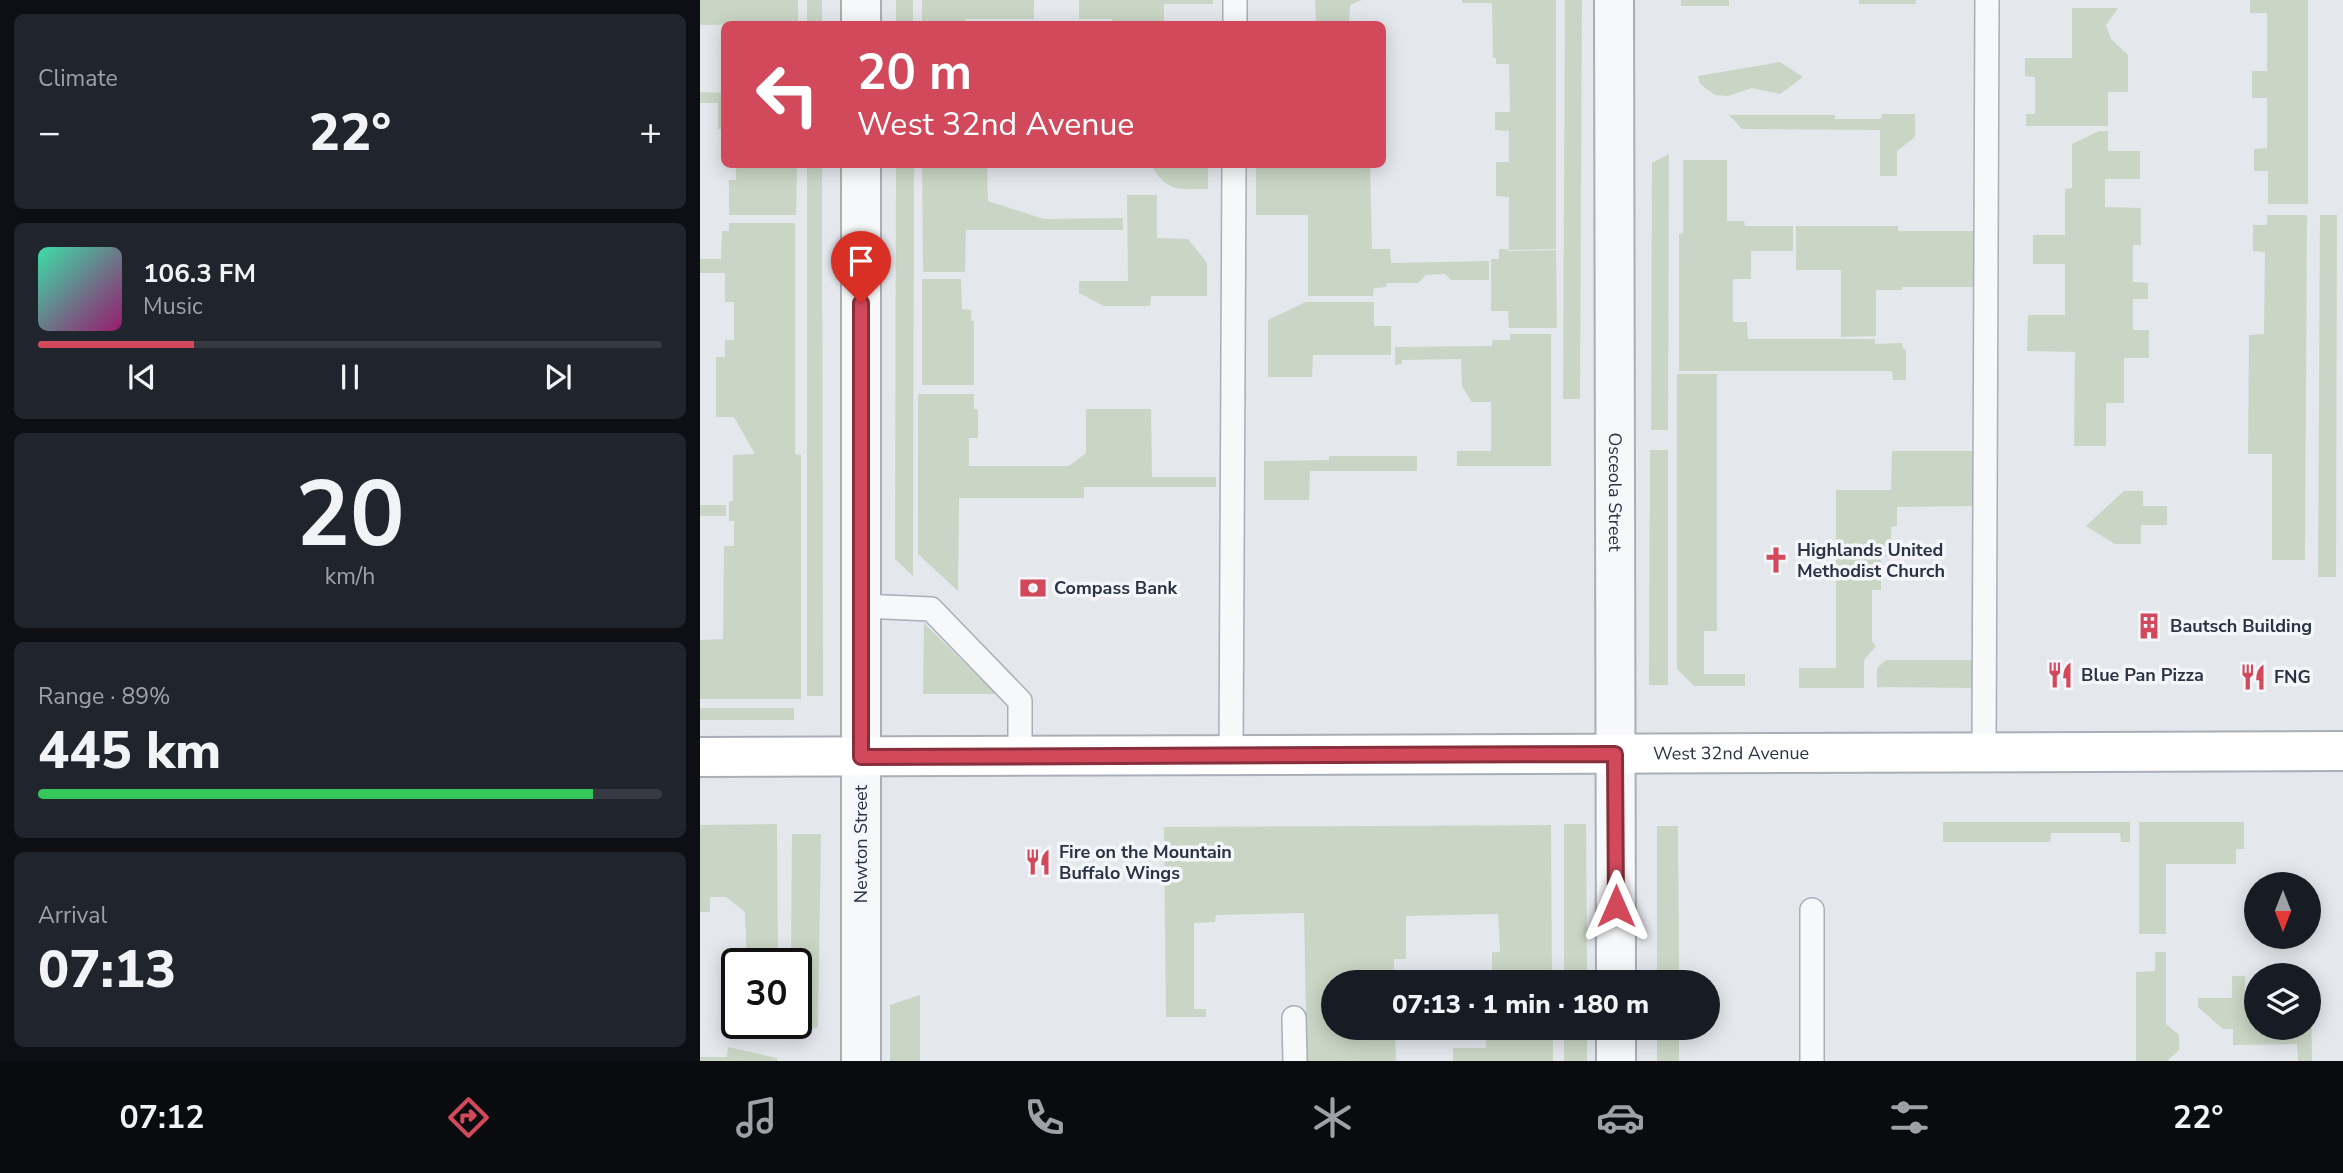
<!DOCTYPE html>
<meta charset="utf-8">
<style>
body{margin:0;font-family:"Nunito Sans",sans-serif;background:#20242c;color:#f1f3f6;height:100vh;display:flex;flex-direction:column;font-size:26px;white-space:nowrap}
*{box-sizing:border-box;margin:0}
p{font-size:23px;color:#9ea1a6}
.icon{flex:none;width:38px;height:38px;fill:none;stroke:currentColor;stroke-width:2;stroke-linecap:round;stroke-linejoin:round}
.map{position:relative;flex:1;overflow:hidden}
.panel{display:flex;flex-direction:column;gap:14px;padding:14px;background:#0d0f14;width:700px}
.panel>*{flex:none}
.banner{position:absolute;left:21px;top:21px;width:665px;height:147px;border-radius:10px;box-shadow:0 4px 18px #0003;background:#d1495b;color:#fff;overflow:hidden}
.needle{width:46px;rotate:180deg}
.buttons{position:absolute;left:1544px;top:872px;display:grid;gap:14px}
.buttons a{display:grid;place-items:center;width:77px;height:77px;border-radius:50%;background:#171b24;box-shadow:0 4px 18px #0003;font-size:35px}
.speed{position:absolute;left:21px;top:948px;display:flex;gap:14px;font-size:35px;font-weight:700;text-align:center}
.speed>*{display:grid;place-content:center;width:91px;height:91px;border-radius:50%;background:#171b24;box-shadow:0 4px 18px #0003;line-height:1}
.speed .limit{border:4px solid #111;border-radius:10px;background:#fff;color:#111}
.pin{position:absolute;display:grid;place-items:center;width:60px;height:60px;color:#fff;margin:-72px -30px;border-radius:50% 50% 50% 0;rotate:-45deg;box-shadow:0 0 7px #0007}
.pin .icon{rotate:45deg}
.me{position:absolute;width:77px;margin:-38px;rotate:0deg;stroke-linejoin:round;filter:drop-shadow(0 0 5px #0008)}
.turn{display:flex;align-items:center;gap:24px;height:147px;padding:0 21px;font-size:32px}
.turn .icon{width:91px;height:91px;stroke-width:2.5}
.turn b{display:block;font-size:49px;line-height:60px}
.big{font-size:52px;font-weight:800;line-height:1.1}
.panel .tile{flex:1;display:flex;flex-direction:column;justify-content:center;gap:10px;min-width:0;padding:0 24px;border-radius:10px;background:#20242c}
.panel .dial{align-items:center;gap:0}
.dial b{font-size:91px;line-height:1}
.song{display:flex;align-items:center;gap:21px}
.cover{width:84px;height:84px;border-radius:10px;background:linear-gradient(135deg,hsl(160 70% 55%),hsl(320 70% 35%))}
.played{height:7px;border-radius:4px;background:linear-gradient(90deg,#d1495b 25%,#363941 25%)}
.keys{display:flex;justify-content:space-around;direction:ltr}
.heat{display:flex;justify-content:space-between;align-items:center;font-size:38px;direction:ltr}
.charge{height:10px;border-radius:5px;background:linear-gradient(90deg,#34c759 89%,#363941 0)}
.trip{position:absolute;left:621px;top:970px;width:399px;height:70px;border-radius:35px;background:#171b24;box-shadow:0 4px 18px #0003;font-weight:800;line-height:70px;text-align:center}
.menu{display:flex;height:112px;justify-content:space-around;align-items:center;background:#090b0e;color:#9ea1a6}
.menu .icon{width:49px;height:49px}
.menu .on{color:#d1495b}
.menu b{font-size:32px;color:#f1f3f6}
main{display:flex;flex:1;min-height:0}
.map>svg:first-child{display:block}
</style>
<main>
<section class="panel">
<div class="tile"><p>Climate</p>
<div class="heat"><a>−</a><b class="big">22°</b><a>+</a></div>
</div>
<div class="tile">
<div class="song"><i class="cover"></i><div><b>106.3 FM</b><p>Music</p></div></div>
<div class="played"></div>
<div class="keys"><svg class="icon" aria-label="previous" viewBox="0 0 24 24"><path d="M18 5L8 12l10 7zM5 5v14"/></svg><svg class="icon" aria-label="pause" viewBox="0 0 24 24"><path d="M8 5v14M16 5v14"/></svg><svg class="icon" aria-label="next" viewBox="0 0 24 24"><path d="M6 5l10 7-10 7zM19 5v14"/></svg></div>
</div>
<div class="tile dial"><b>20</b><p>km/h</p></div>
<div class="tile"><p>Range · 89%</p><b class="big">445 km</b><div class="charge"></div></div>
<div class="tile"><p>Arrival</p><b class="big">07:13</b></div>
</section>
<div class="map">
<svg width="1643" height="1061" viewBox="0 0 1643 1061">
<rect width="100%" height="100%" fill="#e4e7ec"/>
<g fill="#c9d6c5">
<polygon points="0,0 98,0 98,24 0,25"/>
<rect x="107" y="0" width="15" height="24"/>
<rect x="196" y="0" width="17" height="24"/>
<polygon points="222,0 334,0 334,19 265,19 265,24 222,24"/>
<polygon points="379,0 513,0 513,4 464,4 464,24 413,24 412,19 379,19"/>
<polygon points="615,0 662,0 650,5 649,24 616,24"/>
<polygon points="762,0 856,0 856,249 809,250 809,197 796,196 796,162 809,162 809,131 795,130 795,112 810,112 809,64 796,64 796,58 793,58 792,3 762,3"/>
<polygon points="865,0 882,0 880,399 863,399"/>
<rect x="981" y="0" width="48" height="6"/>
<polygon points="1159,0 1265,0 1216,0 1215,4 1159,4"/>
<polygon points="1550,0 1608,0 1608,204 1568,204 1568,171 1554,171 1554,149 1567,148 1567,98 1552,98 1552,71 1567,71 1567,13 1550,13"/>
<polygon points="1372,8 1418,8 1406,25 1411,39 1428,55 1428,92 1408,92 1408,126 1326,126 1326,114 1335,114 1335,77 1325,76 1325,58 1372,58"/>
<polygon points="1080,62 1103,77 1080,94 1052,88 1028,96 1015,95 1000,84 998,76"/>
<polygon points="0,92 24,93 24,129 18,129 18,103 0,103"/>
<polygon points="1182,114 1215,114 1215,137 1197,151 1197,176 1180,176 1180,130 1042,129 1029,115 1135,115 1135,119 1181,119"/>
<polygon points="1399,131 1408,131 1408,151 1440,151 1440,179 1405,179 1405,207 1441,208 1441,245 1433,245 1433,282 1448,283 1448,299 1433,299 1433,330 1449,330 1449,358 1424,358 1424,403 1406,403 1406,446 1374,446 1375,352 1327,351 1328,315 1365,315 1365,264 1333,264 1333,235 1365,235 1365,189 1372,188 1372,144"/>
<polygon points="969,154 968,430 951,430 952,163"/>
<polygon points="983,160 1027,160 1027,221 1044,221 1045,226 1093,226 1093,251 1051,251 1051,279 1033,279 1033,322 1047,322 1048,339 1175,339 1175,344 1202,343 1203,349 1206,350 1206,380 1193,380 1192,371 979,371 979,234 983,233"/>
<polygon points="36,165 97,165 96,215 29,215 29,180 36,180"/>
<polygon points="107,165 122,165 123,696 107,696"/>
<polygon points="214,165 213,576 195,559 196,165"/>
<polygon points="222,165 287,165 288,201 344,219 423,218 423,230 266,230 265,272 223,272"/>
<path d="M 451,165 L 508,165 L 508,189 C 477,189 468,193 451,165 Z"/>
<polygon points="556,165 670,165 672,249 690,249 691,263 789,261 789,280 751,280 745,274 726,275 718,283 687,283 686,287 674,288 673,296 608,296 608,215 556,215"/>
<polygon points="427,195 457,195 457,238 488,239 507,263 507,296 451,296 450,306 404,306 379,293 379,281 428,281"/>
<polygon points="1567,215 1607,215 1605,560 1572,560 1572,454 1548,454 1549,335 1564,334 1565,252 1553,251 1553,225 1567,225"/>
<polygon points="1620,215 1637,215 1636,577 1618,577"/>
<polygon points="29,223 95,223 95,454 101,455 101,699 0,699 0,640 23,639 24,546 34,546 34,521 29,521 29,501 33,501 33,455 55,454 34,417 16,417 16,357 25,357 25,340 34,340 34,302 25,302 25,273 0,273 0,259 21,259 22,231 29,231"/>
<polygon points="1096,226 1198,226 1198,231 1275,231 1275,287 1202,287 1202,290 1176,290 1176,336 1141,337 1141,270 1096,270"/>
<polygon points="799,249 808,249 808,251 856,250 857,328 809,328 808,311 791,311 791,259 799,259"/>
<polygon points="222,279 261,279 262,309 271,310 271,321 274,321 274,385 222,385"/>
<polygon points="606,302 674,302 674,326 691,326 691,355 613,355 612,377 568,377 568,320"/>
<polygon points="810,334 851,334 851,466 757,466 757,451 791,451 791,402 772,402 762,386 761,359 702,360 702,364 695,365 695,347 792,346 793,340 810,340"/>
<polygon points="977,374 1017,374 1017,631 1004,631 1004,674 1045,674 1045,686 994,686 977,669"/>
<polygon points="218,394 274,394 274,409 278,410 278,438 269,438 269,466 369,466 386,453 386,409 451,409 452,477 516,477 516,487 384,487 384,498 259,498 258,591 218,554"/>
<polygon points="950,450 968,450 968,685 949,685"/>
<polygon points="1192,451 1273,451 1273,506 1197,507 1197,526 1191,527 1191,556 1181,557 1181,590 1172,590 1172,642 1176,646 1164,660 1164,688 1099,688 1099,668 1136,668 1136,490 1191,490"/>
<polygon points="629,456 717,456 717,471 610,471 609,500 564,500 564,461 629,460"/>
<polygon points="1424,491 1443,491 1443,506 1467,506 1467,525 1441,525 1441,544 1415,544 1386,526"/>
<rect x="0" y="505" width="26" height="11"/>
<polygon points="224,623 296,694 223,694"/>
<polygon points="1186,660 1276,660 1276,688 1177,687 1177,668"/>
<rect x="0" y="708" width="94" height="12"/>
<polygon points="1243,822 1430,822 1430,842 1421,842 1420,833 1351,833 1350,842 1243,842"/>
<polygon points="1439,822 1544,822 1544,849 1536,849 1536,864 1466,864 1466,934 1439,934"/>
<polygon points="77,824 78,964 47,964 45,912 26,897 10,897 10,912 0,912 0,825"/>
<polygon points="864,824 886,824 887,982 864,982"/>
<polygon points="851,825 852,982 792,982 792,952 800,952 798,914 706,916 706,959 694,959 694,982 634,982 634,1027 695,1027 696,1061 607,1061 604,913 516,915 515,922 494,923 494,1009 506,1009 506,1017 466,1017 464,827"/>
<polygon points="957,826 978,826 979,982 957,982"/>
<polygon points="92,834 121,834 118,1027 90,1035 90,1024 96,1024 96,964 91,964"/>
<polygon points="1455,952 1466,952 1466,1024 1479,1035 1479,1050 1467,1061 1436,1061 1436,972 1455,971"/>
<polygon points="1532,976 1545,976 1545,996 1556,997 1556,1027 1608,1027 1608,987 1611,987 1612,1061 1598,1061 1597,1044 1533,1045 1533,1029 1523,1029 1498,1007 1498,998 1532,998"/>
<polygon points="220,995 220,1061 190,1061 190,1005"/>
<polygon points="786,1027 853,1027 853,1061 753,1061 753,1048 786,1048"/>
<rect x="864" y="1027" width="23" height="34"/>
<rect x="957" y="1027" width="22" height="34"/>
<polygon points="28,1047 77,1058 77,1061 0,1061 0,1057 27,1057"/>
</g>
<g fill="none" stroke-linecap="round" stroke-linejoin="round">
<g stroke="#a9aeb7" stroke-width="26">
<g id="lane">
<polyline points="535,24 535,0"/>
<polyline points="161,606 231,609 320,701 320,757"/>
<polyline points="1284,752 1287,0"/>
<polyline points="531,756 534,164"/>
<polyline points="1112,910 1112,1061"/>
<polyline points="594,1018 595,1061"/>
</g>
</g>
<g stroke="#a9aeb7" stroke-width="42">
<g id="street">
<path id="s1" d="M 914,0 L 916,982"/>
<polyline points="161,24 161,0"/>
<polyline points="916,1027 916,1061"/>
<polyline points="161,1061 161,164"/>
</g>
</g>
<g stroke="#a9aeb7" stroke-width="42">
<g id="secondary">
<path id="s2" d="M 0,757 L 1643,751"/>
</g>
</g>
<use href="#lane" stroke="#f7f8fa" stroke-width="23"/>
<use href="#street" stroke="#f7f8fa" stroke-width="38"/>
<use href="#secondary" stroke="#fff" stroke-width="38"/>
</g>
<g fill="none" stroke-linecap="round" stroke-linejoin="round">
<g stroke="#882f3b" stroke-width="18">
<polyline id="route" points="161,303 161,757 915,754 916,906"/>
</g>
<use href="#route" stroke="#d1495b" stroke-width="12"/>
</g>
<defs>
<g id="church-bare" transform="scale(2.1)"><path d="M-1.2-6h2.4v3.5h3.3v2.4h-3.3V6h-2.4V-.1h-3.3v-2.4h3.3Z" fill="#d1495b" stroke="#f4f6f9" stroke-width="2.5" paint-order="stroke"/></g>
<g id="bank-bare" transform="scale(2.1)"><path d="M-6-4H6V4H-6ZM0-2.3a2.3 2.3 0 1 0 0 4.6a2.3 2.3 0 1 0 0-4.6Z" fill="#d1495b" stroke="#f4f6f9" stroke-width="2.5" paint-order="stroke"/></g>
<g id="building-bare" transform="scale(2.1)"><path d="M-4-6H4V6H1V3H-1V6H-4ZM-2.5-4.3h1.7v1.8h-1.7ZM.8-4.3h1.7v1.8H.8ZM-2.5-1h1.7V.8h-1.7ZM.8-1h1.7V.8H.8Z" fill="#d1495b" stroke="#f4f6f9" stroke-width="2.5" paint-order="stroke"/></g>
<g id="restaurant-bare" transform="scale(2.1)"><path d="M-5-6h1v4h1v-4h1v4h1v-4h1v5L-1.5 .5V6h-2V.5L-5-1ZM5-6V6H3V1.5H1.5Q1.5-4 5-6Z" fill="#d1495b" stroke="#f4f6f9" stroke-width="2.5" paint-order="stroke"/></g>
</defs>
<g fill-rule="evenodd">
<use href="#church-bare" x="1076" y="560"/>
<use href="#bank-bare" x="333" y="588"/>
<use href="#building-bare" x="1449" y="626"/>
<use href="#restaurant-bare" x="1360" y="675"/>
<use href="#restaurant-bare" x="1553" y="677"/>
<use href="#restaurant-bare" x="338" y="862"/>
</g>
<g text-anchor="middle" stroke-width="7" stroke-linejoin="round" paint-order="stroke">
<g font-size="18" fill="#2b3445" stroke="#f4f6f9">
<text dy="6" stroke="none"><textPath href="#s1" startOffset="492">Osceola Street</textPath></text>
<text dy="6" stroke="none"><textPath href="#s2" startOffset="1031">West 32nd Avenue</textPath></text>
<text transform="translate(161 844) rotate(-90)" y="6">Newton Street</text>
</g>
<g font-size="18" font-weight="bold" fill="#2b3445" stroke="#f4f6f9" text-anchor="start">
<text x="1097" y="556">Highlands United<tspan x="1097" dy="21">Methodist Church</tspan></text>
<text x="354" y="594">Compass Bank</text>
<text x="1470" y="632">Bautsch Building</text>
<text x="1381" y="681">Blue Pan Pizza</text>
<text x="1574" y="683">FNG</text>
<text x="359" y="858">Fire on the Mountain<tspan x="359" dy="21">Buffalo Wings</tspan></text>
</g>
</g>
</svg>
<div class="buttons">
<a><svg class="needle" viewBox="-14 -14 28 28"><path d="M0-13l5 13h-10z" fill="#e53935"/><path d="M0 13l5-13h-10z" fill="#9ea1a6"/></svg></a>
<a><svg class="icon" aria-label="layers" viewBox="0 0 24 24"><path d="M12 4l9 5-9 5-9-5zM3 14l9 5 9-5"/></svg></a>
</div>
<div class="speed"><div class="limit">30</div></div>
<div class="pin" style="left:161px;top:303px;background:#d93025"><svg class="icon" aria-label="arrive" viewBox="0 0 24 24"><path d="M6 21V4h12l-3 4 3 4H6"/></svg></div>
<svg class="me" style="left:916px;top:906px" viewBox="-20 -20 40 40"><path d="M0-17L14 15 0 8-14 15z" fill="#d1495b" stroke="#fff" stroke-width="4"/></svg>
<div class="trip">07:13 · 1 min · 180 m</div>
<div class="banner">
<div class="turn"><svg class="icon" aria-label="left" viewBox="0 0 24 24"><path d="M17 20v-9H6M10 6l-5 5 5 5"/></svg><div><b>20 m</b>West 32nd Avenue</div></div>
</div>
</div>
</main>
<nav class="menu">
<b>07:12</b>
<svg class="icon on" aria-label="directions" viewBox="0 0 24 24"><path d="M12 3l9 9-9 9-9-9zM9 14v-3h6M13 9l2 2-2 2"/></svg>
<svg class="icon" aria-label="music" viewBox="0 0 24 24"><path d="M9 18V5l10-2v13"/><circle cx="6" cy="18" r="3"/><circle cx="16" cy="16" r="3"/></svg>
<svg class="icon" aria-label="phone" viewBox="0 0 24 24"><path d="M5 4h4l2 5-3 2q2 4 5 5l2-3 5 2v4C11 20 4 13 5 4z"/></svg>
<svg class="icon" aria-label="climate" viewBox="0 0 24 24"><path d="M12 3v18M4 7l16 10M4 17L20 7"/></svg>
<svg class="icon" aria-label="car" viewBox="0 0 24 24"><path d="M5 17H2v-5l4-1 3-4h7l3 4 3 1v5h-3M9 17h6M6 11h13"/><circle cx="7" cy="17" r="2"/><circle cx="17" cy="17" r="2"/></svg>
<svg class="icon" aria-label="filters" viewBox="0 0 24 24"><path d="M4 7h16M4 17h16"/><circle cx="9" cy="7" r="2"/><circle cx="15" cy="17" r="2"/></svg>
<b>22°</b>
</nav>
